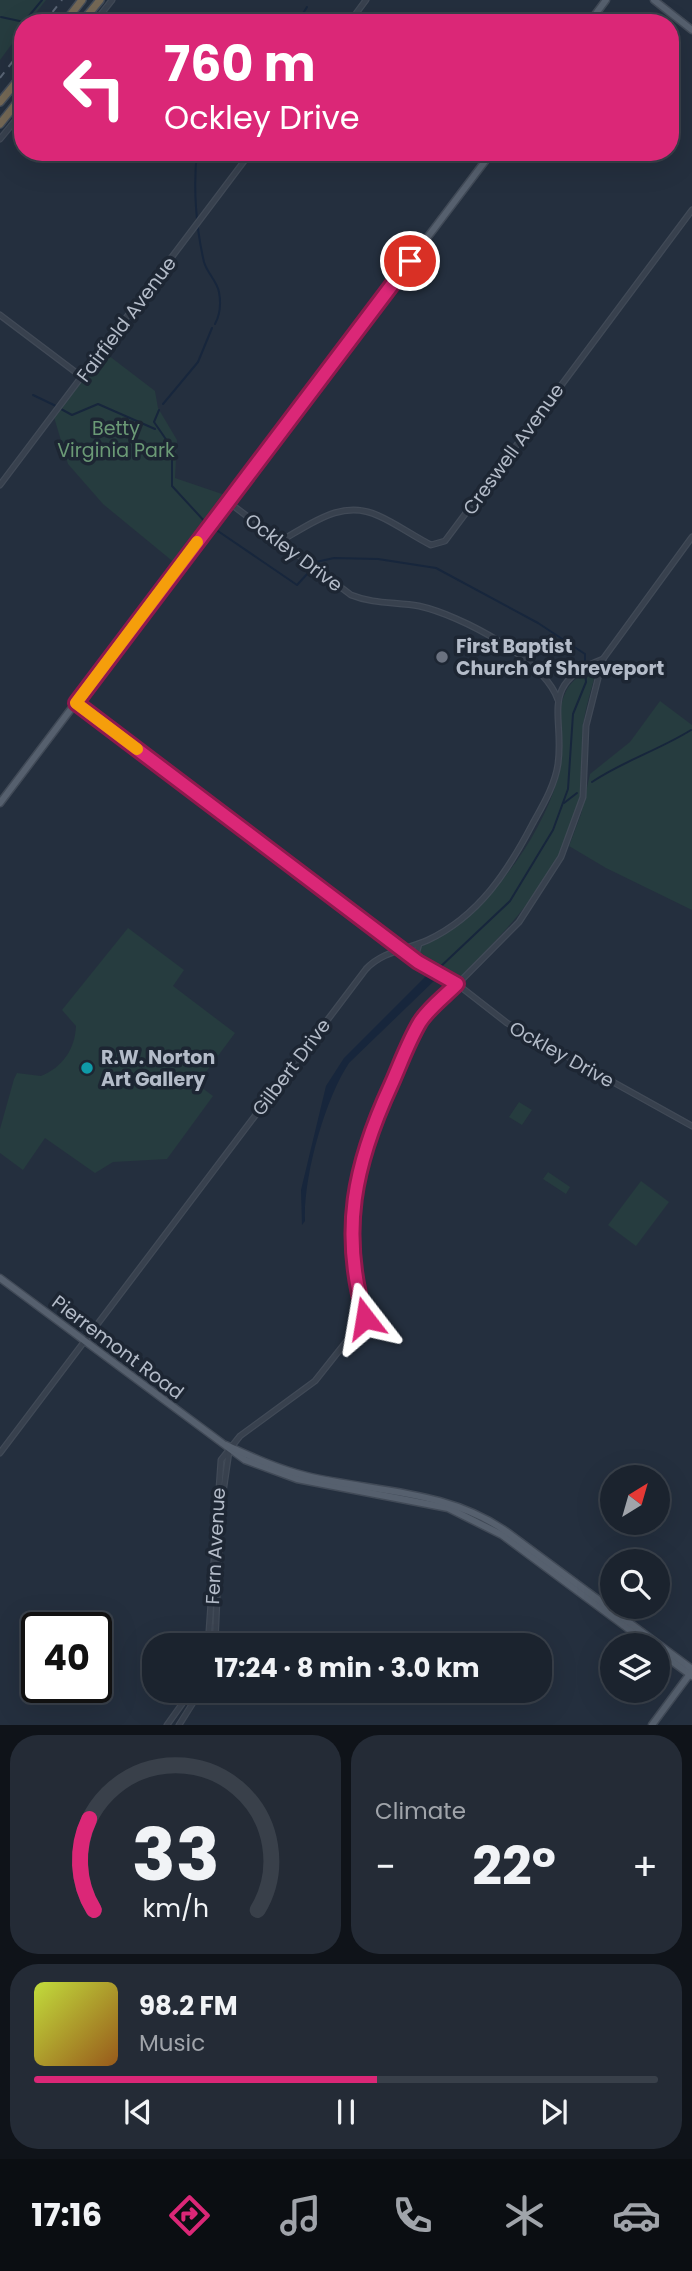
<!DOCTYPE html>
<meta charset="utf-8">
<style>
body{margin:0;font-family:Poppins,sans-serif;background:#242b36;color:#f1f3f6;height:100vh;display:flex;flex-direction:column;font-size:26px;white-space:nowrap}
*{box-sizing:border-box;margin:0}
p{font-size:23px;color:#a0a4aa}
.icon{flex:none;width:38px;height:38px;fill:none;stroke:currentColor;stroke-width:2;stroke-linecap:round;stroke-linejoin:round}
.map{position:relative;height:1725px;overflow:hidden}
.sheet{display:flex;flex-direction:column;gap:10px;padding:10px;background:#0f1319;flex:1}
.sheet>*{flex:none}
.top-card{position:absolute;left:14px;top:14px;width:665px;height:147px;border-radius:28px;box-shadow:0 7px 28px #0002,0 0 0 2px #39404a;background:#db2777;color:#fff;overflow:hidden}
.needle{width:46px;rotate:37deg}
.tools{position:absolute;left:600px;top:1465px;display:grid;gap:14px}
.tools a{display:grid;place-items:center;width:70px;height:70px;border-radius:50%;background:#1b232e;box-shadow:0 7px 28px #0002,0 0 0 2px #39404a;font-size:35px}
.speed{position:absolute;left:21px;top:1612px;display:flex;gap:14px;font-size:35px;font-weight:700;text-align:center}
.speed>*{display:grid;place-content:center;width:91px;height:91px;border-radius:50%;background:#1b232e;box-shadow:0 7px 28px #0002,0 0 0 2px #39404a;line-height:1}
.speed .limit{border:4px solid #111;border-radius:10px;background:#fff;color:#111}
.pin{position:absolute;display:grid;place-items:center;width:60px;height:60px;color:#fff;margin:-30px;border:4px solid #fff;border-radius:50%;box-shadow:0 2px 7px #0007}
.me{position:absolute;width:77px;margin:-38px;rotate:346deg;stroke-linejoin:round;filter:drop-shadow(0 0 5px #0008)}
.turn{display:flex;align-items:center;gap:24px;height:147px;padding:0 35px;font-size:32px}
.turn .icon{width:91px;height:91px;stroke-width:2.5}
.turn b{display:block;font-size:49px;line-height:60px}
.big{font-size:52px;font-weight:700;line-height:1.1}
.sheet .tile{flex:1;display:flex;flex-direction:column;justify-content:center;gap:10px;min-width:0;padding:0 24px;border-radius:28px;background:#242b36}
.sheet .dial{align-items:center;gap:0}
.dial svg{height:182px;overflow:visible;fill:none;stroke:#39404a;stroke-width:7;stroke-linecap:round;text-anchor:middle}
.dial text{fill:#f1f3f6;stroke:none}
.song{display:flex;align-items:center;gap:21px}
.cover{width:84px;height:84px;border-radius:10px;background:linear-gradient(135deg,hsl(70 70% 55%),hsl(30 70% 35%))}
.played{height:7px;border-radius:4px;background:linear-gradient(90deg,#db2777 55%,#39404a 55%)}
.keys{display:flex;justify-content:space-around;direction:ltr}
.heat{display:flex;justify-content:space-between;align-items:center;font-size:38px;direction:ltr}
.sheet .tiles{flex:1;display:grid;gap:10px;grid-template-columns:1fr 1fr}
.tile:last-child{grid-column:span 2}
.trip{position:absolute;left:142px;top:1633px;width:410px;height:70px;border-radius:28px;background:#1b232e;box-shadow:0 7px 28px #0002,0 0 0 2px #39404a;font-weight:700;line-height:70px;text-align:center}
.dock{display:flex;height:112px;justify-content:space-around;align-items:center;background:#0b0e12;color:#a0a4aa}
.dock .icon{width:49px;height:49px}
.dock .selected{color:#db2777}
.dock b{font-size:32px;color:#f1f3f6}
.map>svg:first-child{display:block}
</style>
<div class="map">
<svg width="692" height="1725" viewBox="0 0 692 1725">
<rect width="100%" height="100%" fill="#242f3e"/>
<g fill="#263c3f">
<polygon points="0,0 46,0 28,23 23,23 23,29 0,60"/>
<polygon points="104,352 155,391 158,408 177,440 175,478 228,496 176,564 103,504 68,464 54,417"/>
<path d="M 591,668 L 596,672 C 591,691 584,711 583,730 C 581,748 585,766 582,784 C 572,862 515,923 461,976 L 453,976 L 421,960 L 418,957 L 419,948 C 482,918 538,845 558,778 C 570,736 541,695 591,668 Z"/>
<polygon points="660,701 692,725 692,910 606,868 569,846 581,814 590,774 630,742"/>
<path d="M 128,928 L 184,970 L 173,986 L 235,1033 L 197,1084 L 213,1096 L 167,1159 L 113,1162 L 95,1173 L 45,1138 L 23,1170 L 0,1153 L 0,1129 L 14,1079 L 17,1073 L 41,1076 C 63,1067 75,1049 76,1026 L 62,1010 Z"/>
<polygon points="519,1102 532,1110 522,1125 509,1117"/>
<polygon points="548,1172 570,1187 566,1194 543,1179"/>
<polygon points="641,1181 669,1202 636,1246 608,1225"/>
</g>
<path fill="#17263c" d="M 430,972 L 437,974 L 436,979 L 349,1063 C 325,1099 303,1177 305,1221 L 302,1225 L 301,1190 L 326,1086 L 344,1058 Z"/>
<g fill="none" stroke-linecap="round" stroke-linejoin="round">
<g stroke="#17263c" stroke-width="2">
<polyline points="1,17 24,22 42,0"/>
<polyline points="105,18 111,23"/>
<polyline points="297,23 307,7"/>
<path d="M 197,152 C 193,187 196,228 204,262 C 207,273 217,281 219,292 C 221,303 221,313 215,324"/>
<polyline points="33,395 56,406"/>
<polyline points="163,404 198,362 212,328"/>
<polyline points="61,409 72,415 98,404 155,429"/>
<polyline points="159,410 154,422 172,448 172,486 207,524"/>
<polyline points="212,527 297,585 309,572"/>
<polyline points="316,562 334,558 378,559 436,568 538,623 585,654 585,665"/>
<path d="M 592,782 C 623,761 659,750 691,730"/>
<polyline points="564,803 577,793"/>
<polyline points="438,969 510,901 553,830 568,789 573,714 586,682 585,670"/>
</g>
<g stroke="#414a57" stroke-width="7">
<g id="minor">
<polyline points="94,23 112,0"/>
<polyline points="349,23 366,0"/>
<polyline points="0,139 23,111"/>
<polyline points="0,315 82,377"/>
<polyline points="0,485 251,152"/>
<path d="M 227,501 L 351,595 C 373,604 396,602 419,606 C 460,615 544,659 558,700"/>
<path d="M 279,542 C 311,524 342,498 379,516 C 397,524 413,536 431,545 L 445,541 L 692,210"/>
<polyline points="76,703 418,962 448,977 507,1023 692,1126"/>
<polyline points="418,961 416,955 419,944"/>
<path d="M 0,1453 L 366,969 C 383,951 406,950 428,940 C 479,916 508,871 533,823 C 543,805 555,785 558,764 C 565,715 537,684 603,659"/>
<polyline points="208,1645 221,1460 240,1436 315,1381 365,1318 353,1267 352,1219 358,1172 371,1127 422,1020 519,922 561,857 583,797 586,726 603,659 692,537"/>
<polyline points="215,1645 221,1507 229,1452"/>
<polyline points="167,1725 192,1690"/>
<polyline points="179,1725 201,1690"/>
</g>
</g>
<g stroke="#414a57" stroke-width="9">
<g id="major">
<polyline points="654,0 692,30"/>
<polyline points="589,23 606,0"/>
<polyline points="0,803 492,152"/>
<polyline points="0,1278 245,1460 297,1479 448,1508 502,1535 650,1645"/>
<path d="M 226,1445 C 252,1457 278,1469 307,1476 C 375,1492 448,1490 507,1532 L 692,1669"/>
<polyline points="658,1651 692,1676"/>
<polyline points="652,1725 692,1671"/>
</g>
</g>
<g stroke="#434c59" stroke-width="10">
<g id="highway">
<polyline points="64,23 82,0"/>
<polyline points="81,23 100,0"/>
<polyline points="0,102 23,74"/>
<polyline points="0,124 23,95"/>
</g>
</g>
<use href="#minor" stroke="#38414e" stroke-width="4.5"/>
<use href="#major" stroke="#56606e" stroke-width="6"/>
<use href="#highway" stroke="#746855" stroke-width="7"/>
<g stroke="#5a6575" stroke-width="2" stroke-dasharray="7 7" stroke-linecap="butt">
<polyline points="44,23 62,0"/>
<polyline points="0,78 23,48"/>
</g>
</g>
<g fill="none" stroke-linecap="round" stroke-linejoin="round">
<g stroke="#8e194d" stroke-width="18">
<path id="route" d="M 365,1318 C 340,1232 354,1165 391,1085 C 400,1065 408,1042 420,1022 C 429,1008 445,996 457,984 L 418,962 L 76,703 L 410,261"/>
</g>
<use href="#route" stroke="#db2777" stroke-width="12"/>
<polyline stroke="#f59e0b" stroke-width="12" points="137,749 76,703 197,542"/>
</g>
<circle fill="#6b7280" stroke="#1d2633" stroke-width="2.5" cx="442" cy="657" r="7"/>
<circle fill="#0f9aa8" stroke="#1d2633" stroke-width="2.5" cx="87" cy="1068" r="7"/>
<g text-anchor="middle" stroke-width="7" stroke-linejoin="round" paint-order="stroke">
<g font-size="19" fill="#b4bcc9" stroke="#1d2633">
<text transform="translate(126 319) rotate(-53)" y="7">Fairfield Avenue</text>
<text transform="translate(513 449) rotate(-54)" y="7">Creswell Avenue</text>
<text transform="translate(294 552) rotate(37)" y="7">Ockley Drive</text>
<text transform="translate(562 1054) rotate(29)" y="7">Ockley Drive</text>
<text transform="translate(291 1067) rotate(-53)" y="7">Gilbert Drive</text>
<text transform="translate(118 1347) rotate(37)" y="7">Pierremont Road</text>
<text transform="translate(215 1546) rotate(-87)" y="7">Fern Avenue</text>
</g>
<g font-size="19" fill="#6b9a76" stroke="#1d2633">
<text x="116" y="435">Betty<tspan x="116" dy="22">Virginia Park</tspan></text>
</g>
<g font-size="19" font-weight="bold" fill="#b4bcc9" stroke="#1d2633" text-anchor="start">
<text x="456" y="653">First Baptist<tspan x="456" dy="22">Church of Shreveport</tspan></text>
<text x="101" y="1064">R.W. Norton<tspan x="101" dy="22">Art Gallery</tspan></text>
</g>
</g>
</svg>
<div class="tools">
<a><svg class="needle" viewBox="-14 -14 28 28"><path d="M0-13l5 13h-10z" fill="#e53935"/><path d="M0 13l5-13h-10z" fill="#a0a4aa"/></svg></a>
<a><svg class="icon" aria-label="search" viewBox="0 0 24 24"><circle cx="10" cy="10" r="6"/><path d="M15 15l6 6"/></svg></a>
<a><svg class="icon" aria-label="layers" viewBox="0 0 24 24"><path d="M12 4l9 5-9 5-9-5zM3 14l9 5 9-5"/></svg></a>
</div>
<div class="speed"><div class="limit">40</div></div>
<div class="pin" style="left:410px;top:261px;background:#d93025"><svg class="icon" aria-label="arrive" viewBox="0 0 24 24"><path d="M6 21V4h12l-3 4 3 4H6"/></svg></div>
<svg class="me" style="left:365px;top:1318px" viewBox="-20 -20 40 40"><path d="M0-17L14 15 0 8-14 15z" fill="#db2777" stroke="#fff" stroke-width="4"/></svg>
<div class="trip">17:24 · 8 min · 3.0 km</div>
<div class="top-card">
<div class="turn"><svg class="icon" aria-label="left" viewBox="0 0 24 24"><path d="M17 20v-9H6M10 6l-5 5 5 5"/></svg><div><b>760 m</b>Ockley Drive</div></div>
</div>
</div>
<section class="sheet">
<div class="tiles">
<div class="tile dial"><svg viewBox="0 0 100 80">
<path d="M14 69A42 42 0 1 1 86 69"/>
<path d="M14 69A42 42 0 0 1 12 29" stroke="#db2777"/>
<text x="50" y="56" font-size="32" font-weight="700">33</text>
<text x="50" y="72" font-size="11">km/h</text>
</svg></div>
<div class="tile"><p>Climate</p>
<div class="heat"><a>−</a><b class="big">22°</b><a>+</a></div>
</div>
<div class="tile">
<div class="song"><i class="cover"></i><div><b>98.2 FM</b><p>Music</p></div></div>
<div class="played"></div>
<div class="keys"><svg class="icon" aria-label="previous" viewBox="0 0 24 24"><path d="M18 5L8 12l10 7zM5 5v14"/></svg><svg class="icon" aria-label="pause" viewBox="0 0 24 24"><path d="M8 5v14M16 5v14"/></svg><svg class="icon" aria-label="next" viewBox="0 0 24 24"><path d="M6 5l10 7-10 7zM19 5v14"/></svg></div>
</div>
</div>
</section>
<nav class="dock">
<b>17:16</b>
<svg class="icon selected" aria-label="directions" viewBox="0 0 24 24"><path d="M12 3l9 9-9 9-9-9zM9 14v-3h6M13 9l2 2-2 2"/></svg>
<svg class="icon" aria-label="music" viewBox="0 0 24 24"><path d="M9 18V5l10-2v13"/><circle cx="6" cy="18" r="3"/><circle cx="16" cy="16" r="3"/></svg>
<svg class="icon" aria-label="phone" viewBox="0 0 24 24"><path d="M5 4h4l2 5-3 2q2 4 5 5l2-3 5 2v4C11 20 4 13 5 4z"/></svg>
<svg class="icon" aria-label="climate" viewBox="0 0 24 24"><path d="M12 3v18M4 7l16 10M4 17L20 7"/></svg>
<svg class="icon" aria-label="car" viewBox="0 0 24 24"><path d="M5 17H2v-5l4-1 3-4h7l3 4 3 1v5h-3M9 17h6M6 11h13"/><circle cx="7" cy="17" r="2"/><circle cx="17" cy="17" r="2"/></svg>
</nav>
